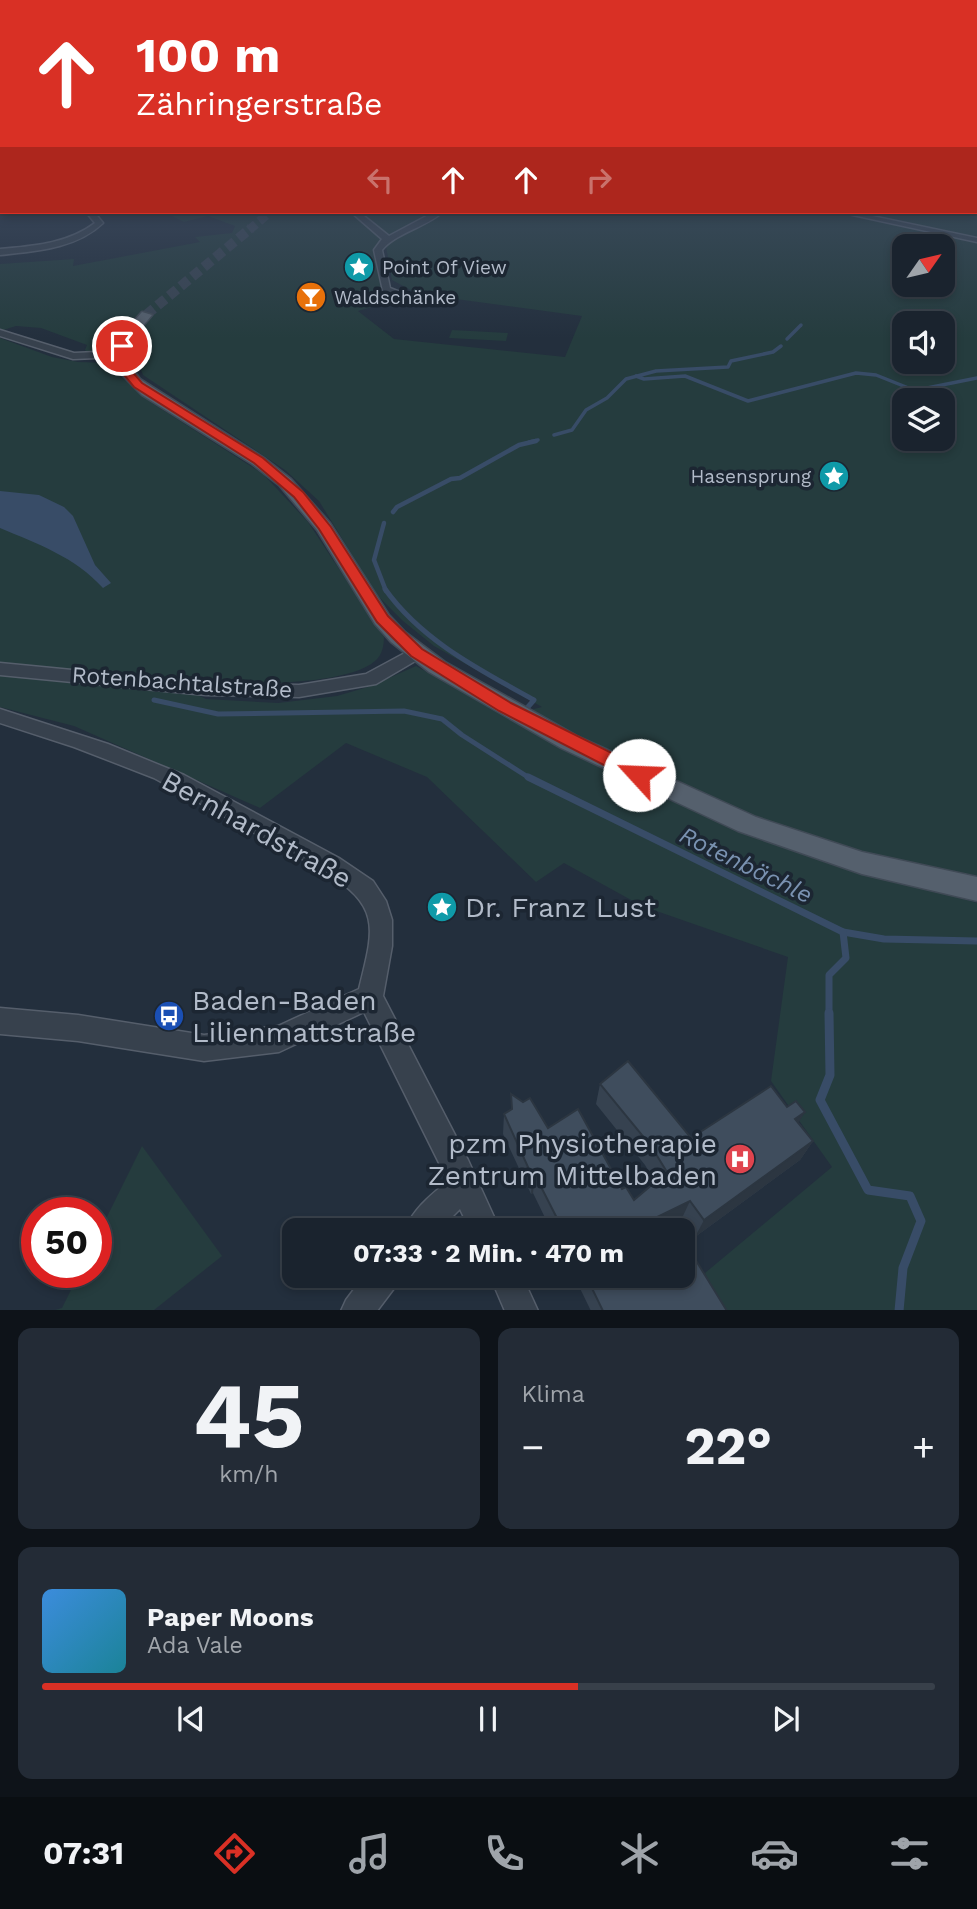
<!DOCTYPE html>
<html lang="de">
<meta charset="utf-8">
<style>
body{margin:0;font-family:"Work Sans",sans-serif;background:#232b36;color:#f1f3f6;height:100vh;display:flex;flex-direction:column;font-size:26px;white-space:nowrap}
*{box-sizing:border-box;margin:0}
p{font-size:23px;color:#9fa4aa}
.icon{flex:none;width:38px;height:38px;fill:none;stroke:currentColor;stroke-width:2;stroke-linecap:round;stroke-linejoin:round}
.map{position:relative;height:1310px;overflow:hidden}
.drawer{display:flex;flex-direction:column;gap:18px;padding:18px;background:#0e1319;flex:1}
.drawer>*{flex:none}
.guide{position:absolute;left:0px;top:0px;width:978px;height:214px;box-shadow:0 4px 10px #0003,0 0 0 2px #38404a;background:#d93025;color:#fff;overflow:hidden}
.needle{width:46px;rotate:56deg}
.tools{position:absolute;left:892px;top:234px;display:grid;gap:14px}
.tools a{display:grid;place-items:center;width:63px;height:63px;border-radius:14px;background:#1a232e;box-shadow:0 4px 10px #0003,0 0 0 2px #38404a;font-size:35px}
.speed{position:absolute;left:21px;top:1197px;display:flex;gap:14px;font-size:35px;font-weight:700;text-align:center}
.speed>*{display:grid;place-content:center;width:91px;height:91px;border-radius:50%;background:#1a232e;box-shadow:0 4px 10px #0003,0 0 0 2px #38404a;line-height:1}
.speed .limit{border:10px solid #d22;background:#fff;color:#111}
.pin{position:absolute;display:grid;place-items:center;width:60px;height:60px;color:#fff;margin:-30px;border:4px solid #fff;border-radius:50%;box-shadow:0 2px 7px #0007}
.me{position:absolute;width:77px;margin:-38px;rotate:295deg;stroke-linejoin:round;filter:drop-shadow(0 0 5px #0008)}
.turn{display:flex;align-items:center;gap:24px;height:147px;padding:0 21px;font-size:32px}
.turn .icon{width:91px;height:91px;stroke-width:2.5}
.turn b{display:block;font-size:49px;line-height:60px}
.lanes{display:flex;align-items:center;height:66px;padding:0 21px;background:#0003;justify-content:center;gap:35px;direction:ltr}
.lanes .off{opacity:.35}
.big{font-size:52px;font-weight:700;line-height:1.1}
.drawer .widget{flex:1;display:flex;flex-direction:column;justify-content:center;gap:10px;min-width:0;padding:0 24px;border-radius:14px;background:#232b36}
.drawer .dial{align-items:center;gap:0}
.dial b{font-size:91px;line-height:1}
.song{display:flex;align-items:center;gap:21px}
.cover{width:84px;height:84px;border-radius:10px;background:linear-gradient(135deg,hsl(210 70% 55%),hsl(190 70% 35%))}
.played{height:7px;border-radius:4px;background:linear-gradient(90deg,#d93025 60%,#38404a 60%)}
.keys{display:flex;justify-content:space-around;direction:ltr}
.heat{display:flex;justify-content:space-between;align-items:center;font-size:38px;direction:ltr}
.drawer .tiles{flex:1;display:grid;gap:18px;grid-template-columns:1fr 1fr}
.widget:last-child{grid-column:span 2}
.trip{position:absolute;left:282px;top:1218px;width:413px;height:70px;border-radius:14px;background:#1a232e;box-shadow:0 4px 10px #0003,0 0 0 2px #38404a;font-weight:700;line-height:70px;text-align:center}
.tabs{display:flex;height:112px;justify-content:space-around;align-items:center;background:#0a0e12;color:#9fa4aa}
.tabs .icon{width:49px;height:49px}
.tabs .selected{color:#d93025}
.tabs b{font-size:32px;color:#f1f3f6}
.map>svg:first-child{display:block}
</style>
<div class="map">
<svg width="977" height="1311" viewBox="0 0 977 1311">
<rect width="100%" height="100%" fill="#232f3d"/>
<g fill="#253c3e" fill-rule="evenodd">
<path d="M 977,155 L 977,876 L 883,856 L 868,872 L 977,903 L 977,1310 L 724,1310 L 705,1273 L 832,1167 L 771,1081 L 788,957 L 642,906 L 564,863 L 536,882 L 427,777 L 346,743 L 260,808 L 74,726 L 0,707 L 0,338 L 52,357 L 78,362 L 110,363 L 114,371 L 152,403 L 263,474 L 308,522 L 384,637 C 384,645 382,656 375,661 C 353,681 278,684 248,683 C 221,682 188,675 163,678 L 206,699 L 278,703 L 337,696 L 371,686 L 416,666 L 506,716 L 542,707 L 434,646 L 403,621 L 376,594 L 319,501 L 285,470 L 143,375 L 132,348 L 88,353 L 85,350 L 87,345 L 41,328 L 16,326 L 0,331 L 0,264 L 74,259 L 73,266 L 200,242 L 195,237 L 232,233 L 235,226 L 208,216 L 184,222 L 164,212 L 353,212 L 384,237 L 356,212 L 976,212 ZM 385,241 L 392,280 L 418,294 L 582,316 L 565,357 L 394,339 L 358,311 L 402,298 L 386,289 L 381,244 ZM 905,247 L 943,247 L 943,285 L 905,285 ZM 905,324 L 943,324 L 943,362 L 905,362 ZM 905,401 L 943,401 L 943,439 L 905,439 Z"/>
<polygon points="452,330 508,333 506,341 449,338"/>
<polygon points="142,1146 222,1256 154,1310 55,1310 62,1308 80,1272 96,1272 96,1239"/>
</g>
<path fill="#384c67" d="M 0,491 L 39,495 L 64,507 L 73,516 L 95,565 L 111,583 L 103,588 C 75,557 38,544 0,528 Z"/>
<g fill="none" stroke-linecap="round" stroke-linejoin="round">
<g stroke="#384c67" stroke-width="3.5">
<polyline points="787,339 801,325"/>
<polyline points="636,376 644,379 685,376 748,401 856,373 876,375 916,391"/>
<polyline points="927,388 977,378"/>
<polyline points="554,435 572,430 586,410 607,398 626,379 656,371 728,367 731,361 773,352 781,346"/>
<polyline points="529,442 538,440"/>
</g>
<g stroke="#384c67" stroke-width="4.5">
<polyline points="393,512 397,507 451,479 460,478 519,445 536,441"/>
<polyline points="384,523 374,560 386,591"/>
</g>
<g stroke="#384c67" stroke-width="5">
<path d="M 385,589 C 422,641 480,670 534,700 L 527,708"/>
<polyline points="154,700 218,714 404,711 442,719 462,735 531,779"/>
</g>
<g stroke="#384c67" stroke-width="7">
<polyline points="528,777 843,932 884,939 977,941"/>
<polyline points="829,1014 829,975 846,958 843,932"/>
</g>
<polyline stroke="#384c67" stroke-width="9" points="829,1013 830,1075 820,1100 868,1190 910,1196 921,1221 903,1268 899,1311"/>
<polyline stroke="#384452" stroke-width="9" stroke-dasharray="9 4.5" stroke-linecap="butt" points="249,230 270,212"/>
<polyline stroke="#384452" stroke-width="10" stroke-dasharray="10 5" stroke-linecap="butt" points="146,315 251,228"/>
<g stroke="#555e6b" stroke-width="3">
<g id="minor">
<rect x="0" y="155" width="2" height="2"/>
<polygon points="0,167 2,167 0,173"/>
<polygon points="0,192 2,192 0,200"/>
<path d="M 86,212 L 94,212 L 103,223 C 76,249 35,251 0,255 L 0,249 C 33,246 67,244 95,223 Z"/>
<path d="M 351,212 L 359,212 L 389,236 L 434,212 L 443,212 C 426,227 396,233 382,250 L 390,288 L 415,298 L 415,302 L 399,300 L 383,291 L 374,250 L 382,239 Z"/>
<polygon points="839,212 853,212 977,238 977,242"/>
<polygon points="0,330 74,353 121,351 126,354 121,357 73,359 0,336"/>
<polygon points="416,647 425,653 422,657 376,684 299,697 206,695 0,675 0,663 206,683 299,685 366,674"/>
<path d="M 0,709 L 108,744 L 184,775 L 339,858 L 373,881 L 386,901 L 392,920 L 392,946 L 383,996 L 468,1160 L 500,1230 L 470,1230 L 460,1209 L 439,1230 L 405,1230 C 413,1209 431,1195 448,1181 L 364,1012 L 279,1052 L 204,1061 L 78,1041 L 0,1034 L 0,1008 L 78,1015 L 204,1035 L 278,1026 L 359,989 C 374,928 382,907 324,871 L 154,778 L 74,747 L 0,723 Z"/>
<polygon points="364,1276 400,1276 395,1287 377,1311 341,1311 346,1300"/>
<polygon points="490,1276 522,1276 538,1311 505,1311"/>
</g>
</g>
<g stroke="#404a56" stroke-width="3">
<path id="major" d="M 142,312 L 152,315 C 133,338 117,351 140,379 L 264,458 L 291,479 L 330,523 L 389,615 L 405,632 L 445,662 L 577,736 L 756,817 L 862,852 L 977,877 L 977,901 L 862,874 L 738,831 L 561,748 L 429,672 L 391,642 L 375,624 L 317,530 L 279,485 L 252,464 L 142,395 L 123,376 L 117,363 L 117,344 L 124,332 Z"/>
</g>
<use href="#minor" fill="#37414d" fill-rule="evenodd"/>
<use href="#major" fill="#55606d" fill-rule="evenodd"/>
</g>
<g fill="#364250">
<polygon points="600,1084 691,1138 799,1123 813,1141 800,1160 695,1237 682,1218 658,1230 551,1230 533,1193 531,1194 503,1134 504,1114 511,1109 511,1094 548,1128 634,1200 655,1182 645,1165 596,1104"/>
<polygon points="574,1276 682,1276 727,1311 591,1311"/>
</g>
<g fill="#2c3641">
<polygon points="805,1112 793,1132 795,1119"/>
<polygon points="813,1141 800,1160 695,1237 704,1220"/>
<polygon points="535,1175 533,1193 531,1194 532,1176"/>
<polygon points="690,1201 682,1218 658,1230 642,1230 645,1223"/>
</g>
<g fill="#3f4d5d" stroke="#2c3641" stroke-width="2">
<polygon points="628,1061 691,1138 771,1086 787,1107 796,1101 805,1112 795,1119 813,1141 704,1220 690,1201 645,1223 649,1230 563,1230 535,1175 532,1176 504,1114 512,1109 511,1094 523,1102 530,1098 548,1128 578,1109 622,1189 626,1187 634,1200 667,1172 651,1146 600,1084"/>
<polygon points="692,1254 727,1311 603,1311 586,1276 682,1276 682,1261"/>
</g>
<linearGradient id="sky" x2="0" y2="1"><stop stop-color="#131a22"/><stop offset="0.46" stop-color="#3f4d62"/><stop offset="1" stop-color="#3f4d62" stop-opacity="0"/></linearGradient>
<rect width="977" height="338" fill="url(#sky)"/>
<polygon fill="#d93025" stroke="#8d1f18" stroke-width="2" points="122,344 127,346 130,369 142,383 263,458 303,492 331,527 388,616 422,649 511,703 646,770 648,775 646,780 633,780 499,711 411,656 377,622 319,529 294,497 254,463 134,387 120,370 117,346"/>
<defs>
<g id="sight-disc" transform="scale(1.575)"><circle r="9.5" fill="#0f9aa8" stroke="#1c2632"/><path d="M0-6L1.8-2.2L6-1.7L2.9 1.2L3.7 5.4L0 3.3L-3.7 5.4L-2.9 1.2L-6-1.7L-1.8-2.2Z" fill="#fff"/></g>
<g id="bar-disc" transform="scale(1.575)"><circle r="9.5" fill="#e8710a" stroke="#1c2632"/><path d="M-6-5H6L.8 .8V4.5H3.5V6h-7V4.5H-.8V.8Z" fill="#fff"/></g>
<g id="bus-disc" transform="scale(1.575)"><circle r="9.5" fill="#1a4fb4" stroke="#1c2632"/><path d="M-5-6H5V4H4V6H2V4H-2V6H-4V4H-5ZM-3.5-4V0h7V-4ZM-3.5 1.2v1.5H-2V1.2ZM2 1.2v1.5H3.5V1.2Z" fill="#fff"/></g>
<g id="hospital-disc" transform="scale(1.575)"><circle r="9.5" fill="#e0444e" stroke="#1c2632"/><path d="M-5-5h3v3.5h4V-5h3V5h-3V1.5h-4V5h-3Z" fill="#fff"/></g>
</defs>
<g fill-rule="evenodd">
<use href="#sight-disc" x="359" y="267"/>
<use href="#bar-disc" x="311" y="297"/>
<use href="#sight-disc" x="834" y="476"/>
<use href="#sight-disc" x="442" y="907"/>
<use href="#bus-disc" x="169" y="1016"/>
<use href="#hospital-disc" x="740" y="1159"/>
</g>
<g text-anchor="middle" stroke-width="7" stroke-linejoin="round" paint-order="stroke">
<g font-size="19" fill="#b2bbc9" stroke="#1c2632" text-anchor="start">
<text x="382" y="274">Point Of View</text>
<text x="334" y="304">Waldschänke</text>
<text x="811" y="483" text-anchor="end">Hasensprung</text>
</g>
<g font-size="23" fill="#b2bbc9" stroke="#1c2632">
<text transform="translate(182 682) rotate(4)" y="8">Rotenbachtalstraße</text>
</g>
<g font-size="24" font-style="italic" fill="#7a92b1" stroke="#1c2632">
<text transform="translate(746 865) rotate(26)" y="8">Rotenbächle</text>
</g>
<g font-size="28" fill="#b2bbc9" stroke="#1c2632">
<text transform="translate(257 829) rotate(29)" y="10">Bernhardstraße</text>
</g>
<g font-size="28" fill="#b2bbc9" stroke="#1c2632" text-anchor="start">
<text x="465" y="917">Dr. Franz Lust</text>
<text x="192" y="1010">Baden-Baden<tspan x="192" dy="32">Lilienmattstraße</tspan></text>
<text x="717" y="1153" text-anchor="end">pzm Physiotherapie<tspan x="717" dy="32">Zentrum Mittelbaden</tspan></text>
</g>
</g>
</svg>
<div class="tools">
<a><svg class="needle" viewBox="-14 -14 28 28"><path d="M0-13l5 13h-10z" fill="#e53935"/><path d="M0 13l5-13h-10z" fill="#9fa4aa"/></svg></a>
<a><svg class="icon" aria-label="sound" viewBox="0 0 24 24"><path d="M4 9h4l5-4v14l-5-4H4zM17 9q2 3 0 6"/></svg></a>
<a><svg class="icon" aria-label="layers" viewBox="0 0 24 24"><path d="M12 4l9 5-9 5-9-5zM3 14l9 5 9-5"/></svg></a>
</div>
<div class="speed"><div class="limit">50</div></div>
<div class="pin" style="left:122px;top:346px;background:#d93025"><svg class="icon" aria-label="arrive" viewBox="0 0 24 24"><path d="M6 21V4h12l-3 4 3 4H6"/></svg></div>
<svg class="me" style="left:639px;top:775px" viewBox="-20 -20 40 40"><circle r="19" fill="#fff"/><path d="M0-13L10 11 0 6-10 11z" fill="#d93025"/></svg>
<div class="trip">07:33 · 2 Min. · 470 m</div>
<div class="guide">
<div class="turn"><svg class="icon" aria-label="ahead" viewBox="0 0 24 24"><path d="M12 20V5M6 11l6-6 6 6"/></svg><div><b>100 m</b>Zähringerstraße</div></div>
<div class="lanes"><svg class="icon off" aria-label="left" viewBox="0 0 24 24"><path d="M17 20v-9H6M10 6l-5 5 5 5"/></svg><svg class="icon" aria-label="ahead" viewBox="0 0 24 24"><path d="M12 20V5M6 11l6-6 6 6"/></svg><svg class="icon" aria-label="ahead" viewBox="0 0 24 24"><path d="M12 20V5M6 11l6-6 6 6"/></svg><svg class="icon off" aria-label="right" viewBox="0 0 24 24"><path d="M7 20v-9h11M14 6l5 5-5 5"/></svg></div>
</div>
</div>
<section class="drawer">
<div class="tiles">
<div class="widget dial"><b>45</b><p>km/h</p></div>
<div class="widget"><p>Klima</p>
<div class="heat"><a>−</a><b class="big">22°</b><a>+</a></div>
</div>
<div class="widget">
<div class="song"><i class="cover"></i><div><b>Paper Moons</b><p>Ada Vale</p></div></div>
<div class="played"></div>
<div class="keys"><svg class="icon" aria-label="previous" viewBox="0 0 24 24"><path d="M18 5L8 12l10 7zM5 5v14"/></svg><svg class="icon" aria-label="pause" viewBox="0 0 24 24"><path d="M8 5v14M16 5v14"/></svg><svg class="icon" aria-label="next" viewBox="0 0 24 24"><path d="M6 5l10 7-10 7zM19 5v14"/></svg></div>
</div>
</div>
</section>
<nav class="tabs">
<b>07:31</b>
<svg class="icon selected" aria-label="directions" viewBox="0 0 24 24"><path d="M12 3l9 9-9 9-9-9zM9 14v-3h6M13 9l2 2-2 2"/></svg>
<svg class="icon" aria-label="music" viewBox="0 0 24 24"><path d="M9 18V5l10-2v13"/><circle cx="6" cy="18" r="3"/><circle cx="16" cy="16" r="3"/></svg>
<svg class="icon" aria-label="phone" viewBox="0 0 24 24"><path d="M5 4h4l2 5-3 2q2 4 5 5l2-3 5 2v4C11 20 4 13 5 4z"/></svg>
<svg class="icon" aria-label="climate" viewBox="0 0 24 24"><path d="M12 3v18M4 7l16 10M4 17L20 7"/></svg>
<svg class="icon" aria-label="car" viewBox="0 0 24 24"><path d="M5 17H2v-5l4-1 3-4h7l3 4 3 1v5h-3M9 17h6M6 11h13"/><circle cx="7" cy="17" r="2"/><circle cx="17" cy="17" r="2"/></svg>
<svg class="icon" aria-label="filters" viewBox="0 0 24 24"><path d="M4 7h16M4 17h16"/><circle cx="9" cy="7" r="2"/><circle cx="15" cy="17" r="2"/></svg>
</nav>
